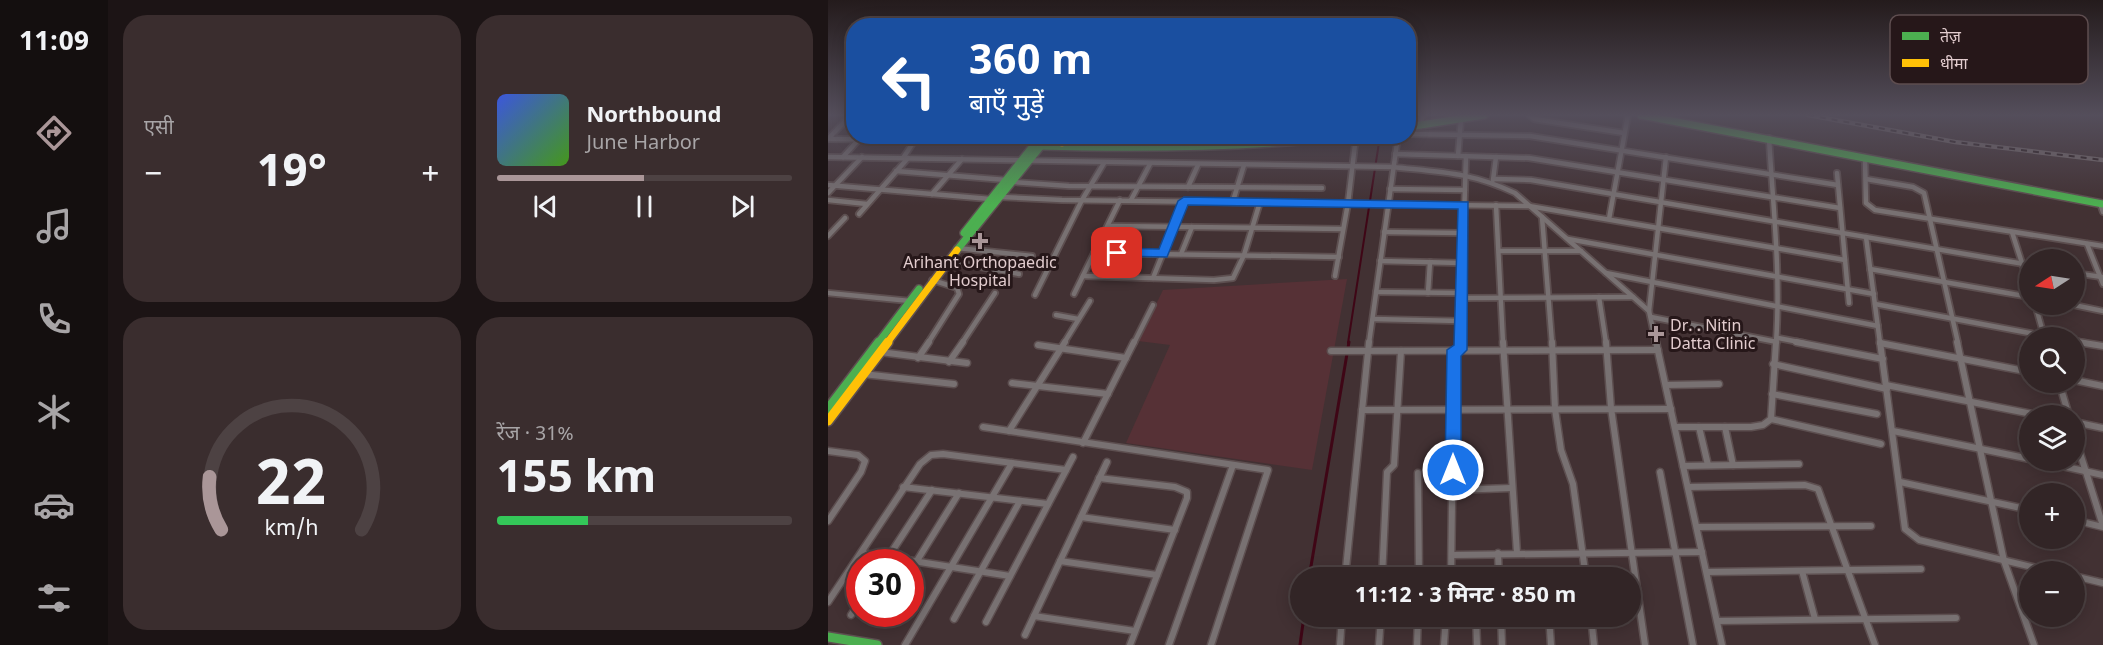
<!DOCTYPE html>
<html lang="hi">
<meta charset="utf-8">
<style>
body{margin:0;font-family:Georgia,"Noto Sans Devanagari",serif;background:#3a2d2e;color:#f1f3f6;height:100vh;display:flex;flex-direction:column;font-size:22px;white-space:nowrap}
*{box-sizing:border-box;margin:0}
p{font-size:20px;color:#a8a5a7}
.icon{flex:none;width:33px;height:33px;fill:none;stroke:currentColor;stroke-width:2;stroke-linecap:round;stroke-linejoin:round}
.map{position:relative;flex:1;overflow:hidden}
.panel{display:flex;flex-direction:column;gap:15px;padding:15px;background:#1c1415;width:720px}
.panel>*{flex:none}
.top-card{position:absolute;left:18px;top:18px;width:570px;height:126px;border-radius:24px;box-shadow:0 3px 15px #0003,0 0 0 2px #4d4243;background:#1a4fa0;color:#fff;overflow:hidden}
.needle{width:39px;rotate:258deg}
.tools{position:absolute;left:1191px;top:249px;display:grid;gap:12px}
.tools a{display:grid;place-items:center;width:66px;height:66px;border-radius:50%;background:#322526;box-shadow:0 3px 15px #0003,0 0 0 2px #4d4243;font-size:30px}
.speed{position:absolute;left:18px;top:549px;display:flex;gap:12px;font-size:30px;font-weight:700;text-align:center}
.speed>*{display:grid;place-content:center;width:78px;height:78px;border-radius:50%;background:#322526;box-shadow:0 3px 15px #0003,0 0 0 2px #4d4243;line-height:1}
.speed .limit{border:9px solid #d22;background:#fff;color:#111}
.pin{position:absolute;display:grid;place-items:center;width:51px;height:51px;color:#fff;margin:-26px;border-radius:12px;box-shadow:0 3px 9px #0006}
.me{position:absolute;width:66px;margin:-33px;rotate:0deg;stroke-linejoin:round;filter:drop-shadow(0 0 4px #0008)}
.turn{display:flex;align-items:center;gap:21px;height:126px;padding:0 24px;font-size:27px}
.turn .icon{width:78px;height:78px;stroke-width:2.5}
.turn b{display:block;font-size:42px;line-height:51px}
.big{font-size:45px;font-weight:700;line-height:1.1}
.panel .card{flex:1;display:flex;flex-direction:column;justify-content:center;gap:9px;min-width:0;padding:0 21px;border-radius:24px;background:#3a2d2e}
.panel .dial{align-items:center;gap:0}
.dial svg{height:156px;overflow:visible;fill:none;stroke:#4d4243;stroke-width:7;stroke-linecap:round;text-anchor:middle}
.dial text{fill:#f1f3f6;stroke:none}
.song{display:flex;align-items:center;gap:18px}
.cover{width:72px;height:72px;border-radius:9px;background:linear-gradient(135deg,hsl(230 70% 55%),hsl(100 70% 35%))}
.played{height:6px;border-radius:3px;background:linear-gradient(90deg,#aa9698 50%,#4d4243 50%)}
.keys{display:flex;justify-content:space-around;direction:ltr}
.heat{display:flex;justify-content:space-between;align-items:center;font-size:33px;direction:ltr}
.charge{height:9px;border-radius:4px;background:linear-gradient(90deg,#34c759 31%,#4d4243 0)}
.panel .tiles{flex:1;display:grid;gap:15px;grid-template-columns:repeat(2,1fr)}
.trip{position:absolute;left:462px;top:567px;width:351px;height:60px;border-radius:30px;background:#322526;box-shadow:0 3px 15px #0003,0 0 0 2px #4d4243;font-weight:700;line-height:60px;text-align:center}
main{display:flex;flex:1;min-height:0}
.tabs{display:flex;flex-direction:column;width:108px;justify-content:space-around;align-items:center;background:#140f0f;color:#a8a5a7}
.tabs .icon{width:42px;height:42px}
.tabs .current{color:#aa9698}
.tabs b{font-size:27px;color:#f1f3f6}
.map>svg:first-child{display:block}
</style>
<main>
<nav class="tabs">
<b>11:09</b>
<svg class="icon current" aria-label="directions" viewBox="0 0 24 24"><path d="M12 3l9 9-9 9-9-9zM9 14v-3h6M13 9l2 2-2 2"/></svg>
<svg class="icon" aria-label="music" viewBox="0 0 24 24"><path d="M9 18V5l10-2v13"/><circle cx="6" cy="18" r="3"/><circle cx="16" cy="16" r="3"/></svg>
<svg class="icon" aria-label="phone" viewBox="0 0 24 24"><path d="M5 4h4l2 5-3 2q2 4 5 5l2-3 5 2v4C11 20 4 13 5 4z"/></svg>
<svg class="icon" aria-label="climate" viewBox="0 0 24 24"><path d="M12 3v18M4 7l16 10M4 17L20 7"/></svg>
<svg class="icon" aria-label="car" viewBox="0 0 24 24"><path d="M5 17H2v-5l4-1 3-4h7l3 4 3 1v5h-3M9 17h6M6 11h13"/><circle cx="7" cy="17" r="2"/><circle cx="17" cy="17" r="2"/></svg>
<svg class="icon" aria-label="filters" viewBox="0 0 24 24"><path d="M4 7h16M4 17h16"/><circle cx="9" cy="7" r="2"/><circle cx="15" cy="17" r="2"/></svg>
</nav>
<section class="panel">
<div class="tiles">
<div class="card"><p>एसी</p>
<div class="heat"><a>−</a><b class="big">19°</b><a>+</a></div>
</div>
<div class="card">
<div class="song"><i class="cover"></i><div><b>Northbound</b><p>June Harbor</p></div></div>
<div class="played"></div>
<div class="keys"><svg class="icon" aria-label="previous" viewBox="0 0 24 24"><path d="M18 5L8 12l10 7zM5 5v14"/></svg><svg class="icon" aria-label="pause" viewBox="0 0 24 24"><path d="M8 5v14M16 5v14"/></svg><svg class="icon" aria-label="next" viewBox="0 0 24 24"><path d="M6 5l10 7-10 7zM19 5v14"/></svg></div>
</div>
<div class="card dial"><svg viewBox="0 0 100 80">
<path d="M14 69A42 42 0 1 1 86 69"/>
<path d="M14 69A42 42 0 0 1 8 42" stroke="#aa9698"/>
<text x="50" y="56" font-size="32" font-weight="700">22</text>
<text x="50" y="72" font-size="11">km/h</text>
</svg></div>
<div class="card"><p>रेंज · 31%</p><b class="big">155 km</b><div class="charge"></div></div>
</div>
</section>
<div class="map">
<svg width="1275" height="645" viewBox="0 0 1275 645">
<rect width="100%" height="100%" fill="#423133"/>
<polygon fill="#563136" points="519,279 484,470 298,443 342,345 310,341 335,290"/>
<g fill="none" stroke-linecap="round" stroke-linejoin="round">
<polyline stroke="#3f0616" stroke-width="2" points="520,343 552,136"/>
<g stroke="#3f0616" stroke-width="3">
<polyline points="481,578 521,342"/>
<polyline points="472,645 476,616"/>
</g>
<g stroke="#5d4f50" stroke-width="8">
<g id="street-far1">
<polyline points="701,115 706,119 796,133"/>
<polyline points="593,122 595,115"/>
<polyline points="580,134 702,136 1010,185"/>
<path d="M 941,138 C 945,207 953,274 948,343"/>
<polyline points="0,139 87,140 75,158"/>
<polyline points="0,139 23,115"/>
<polyline points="278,144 282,136"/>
<polyline points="317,145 321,136"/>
<polyline points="567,154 701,158 1012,208"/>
<polyline points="630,156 633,119"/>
<path d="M 0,157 L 565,167 C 612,172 643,172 687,193 L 821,311"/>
<polyline points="15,157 32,138"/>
<polyline points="1037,159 1038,203 1047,210 1275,246"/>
<polyline points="68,171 178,180"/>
<polyline points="1009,173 1021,303"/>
<polyline points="667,179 703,180 1202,265"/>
<polyline points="1038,179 1085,187 1096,193 1130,343"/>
<polyline points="665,180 668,157"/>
<polyline points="186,182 241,186 494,188"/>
<polyline points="0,185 162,199"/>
<polyline points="360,187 370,165"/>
<polyline points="562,189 637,190"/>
<polyline points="0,193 34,157"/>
<polyline points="104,194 134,159"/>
<polyline points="173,197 234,200 701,206 1017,260"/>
<polyline points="0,200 39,204"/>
<polyline points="303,200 322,164"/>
<polyline points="405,201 416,165"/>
<polyline points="1272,203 1275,212"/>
<polyline points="668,205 675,343"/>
<polyline points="31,214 80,158"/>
<polyline points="714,217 724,343"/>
<polyline points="781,219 800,115"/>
<polyline points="280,226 515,229"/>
<polyline points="556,232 635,233"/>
<polyline points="1184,232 1202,288"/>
<polyline points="0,236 17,218"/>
<polyline points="1038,237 1052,343"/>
<polyline points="740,239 1046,294"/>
<polyline points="1259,244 1275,284"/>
<polyline points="129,248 204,256"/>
<polyline points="671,251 753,251"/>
<polyline points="266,253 511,257"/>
<polyline points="353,254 364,227"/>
<polyline points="114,260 191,274"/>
<polyline points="552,261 634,263"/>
<polyline points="1042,269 1202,297"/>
<polyline points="778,273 1050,326"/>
<polyline points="1246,273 1274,277"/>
<polyline points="255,276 386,280 405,278 416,255 432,202"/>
<polyline points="507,276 520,203 528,136"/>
<polyline points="325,278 356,201"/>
<polyline points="548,292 634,293"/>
<polyline points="0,293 82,301"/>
<polyline points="600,293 602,262"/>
<polyline points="246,294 292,200"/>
<polyline points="207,295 254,200 276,163"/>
<polyline points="771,297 778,343"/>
<polyline points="634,298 805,297"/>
<polyline points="1047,304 1228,338"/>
<polyline points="1207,304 1216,336"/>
<polyline points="1241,304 1275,311"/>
<polyline points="228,315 250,319"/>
<polyline points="823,317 949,342"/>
<polyline points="545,319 633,321"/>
<polyline points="950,338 976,343"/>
<polyline points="1246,341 1258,343"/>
<polyline points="100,343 131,294 129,288 104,280"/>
<polyline points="134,343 167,293"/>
<polyline points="236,343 262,301"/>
<polyline points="306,343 325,305"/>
<polyline points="541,343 570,136"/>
<polyline points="632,343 638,156"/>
<polyline points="828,343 821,311 838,157"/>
</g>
</g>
<g stroke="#5d4f50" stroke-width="9">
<g id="street">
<polyline points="675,342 689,553"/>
<polyline points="724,342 727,409 733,450 745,484 758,578"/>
<polyline points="778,342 783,408 817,645"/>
<polyline points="828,342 894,645"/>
<polyline points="968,342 1055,359"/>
<polyline points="1052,342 1077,529 1091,540 1225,572"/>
<polyline points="1129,342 1176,561 1206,645"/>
<polyline points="1250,342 1275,346"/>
<polyline points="1052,343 1202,372"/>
<polyline points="210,345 298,358"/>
<polyline points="632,350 632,342"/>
<polyline points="503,351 830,350"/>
<polyline points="52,352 139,363"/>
<polyline points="90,358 101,342"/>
<polyline points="121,362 135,342"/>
<polyline points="945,364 1059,389"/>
<polyline points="35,374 126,384"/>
<polyline points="1246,380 1275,386"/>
<polyline points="1231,382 1241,416"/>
<polyline points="184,383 280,394"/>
<polyline points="838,385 891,384"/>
<polyline points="1058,385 1214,416"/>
<polyline points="944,394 1049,414"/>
<polyline points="534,410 843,409"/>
<polyline points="943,419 1053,444"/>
<polyline points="1246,422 1275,428"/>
<polyline points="155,427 440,470 383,645"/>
<polyline points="847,427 923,427 935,425 943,419 948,342"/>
<polyline points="871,427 880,465"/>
<polyline points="897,427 905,465"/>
<polyline points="181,431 237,342"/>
<polyline points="1065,431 1202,459"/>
<polyline points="1246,434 1275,526"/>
<polyline points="255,443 306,342"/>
<polyline points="0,451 30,455 37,461 33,472 0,521"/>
<polyline points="1207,460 1275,475"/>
<polyline points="855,466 971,464"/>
<polyline points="832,472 865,645"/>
<polyline points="590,473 591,578"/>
<polyline points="271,478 347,487 359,492 359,498 302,645"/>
<polyline points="1072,482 1202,510"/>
<polyline points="75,487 220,504"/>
<polyline points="860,487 977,485 990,489 1047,645"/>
<polyline points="625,490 683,488"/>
<polyline points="253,517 347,530"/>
<polyline points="1246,520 1275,527"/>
<polyline points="869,527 1043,526"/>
<polyline points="33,553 182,576"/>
<polyline points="670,553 671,578"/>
<polyline points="625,555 874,552"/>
<polyline points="232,561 329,575"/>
<polyline points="57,562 104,490"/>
<polyline points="974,571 987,619"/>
<polyline points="82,572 131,493"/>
<polyline points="879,572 1093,569"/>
<polyline points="1246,576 1275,583"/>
<polyline points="517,578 541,342"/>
<polyline points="554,578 559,472 566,465 573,351"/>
<polyline points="623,578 626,350"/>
<polyline points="659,578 724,575"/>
<polyline points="0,602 92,464 103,455 115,454 238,470"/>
<polyline points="23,615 32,602"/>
<polyline points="206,616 307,631"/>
<polyline points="648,616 649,645"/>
<polyline points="673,616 674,645"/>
<polyline points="721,616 723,645"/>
<polyline points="763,616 766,645"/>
<polyline points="126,619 192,501"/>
<polyline points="889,621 1128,618"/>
<polyline points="158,622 245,457"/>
<polyline points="197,635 279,462"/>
<polyline points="77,645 184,463"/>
<polyline points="341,645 405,465"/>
<polyline points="512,645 514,616"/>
<polyline points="551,645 553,616"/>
<polyline points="589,645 590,616"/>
<polyline points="616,645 618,616"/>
</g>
</g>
<g stroke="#5d4f50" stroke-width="10">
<g id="fast-far1">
<polyline points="813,115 1275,204"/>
<polyline points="580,127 656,115"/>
<path d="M 211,146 C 315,149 418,148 521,136"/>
<polyline points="136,233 213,136"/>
<polyline points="129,250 221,136"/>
<polyline points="50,343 91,289"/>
</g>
</g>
<g stroke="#5d4f50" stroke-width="12">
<g id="fast">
<polyline points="0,409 51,342"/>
<polyline points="0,637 49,645"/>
</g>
</g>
<g stroke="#5d4f50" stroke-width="10">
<g id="slow-far1">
<polyline points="227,136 234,143"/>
<polyline points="59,343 129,250"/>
</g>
</g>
<g stroke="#5d4f50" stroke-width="12">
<polyline id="slow" points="0,421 60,342"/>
</g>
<use href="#street-far1" stroke="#787172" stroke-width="4.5"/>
<use href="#street" stroke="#787172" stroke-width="6"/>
<use href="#fast-far1" stroke="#4caf50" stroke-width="7"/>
<use href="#fast" stroke="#4caf50" stroke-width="9"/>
<use href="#slow-far1" stroke="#ffc107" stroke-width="7"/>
<use href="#slow" stroke="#ffc107" stroke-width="9"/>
<g stroke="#786d6e" stroke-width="4.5">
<polyline id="rail" points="980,115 1127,142 1275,160"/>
</g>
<use href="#rail" stroke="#261719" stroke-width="2" stroke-dasharray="6" stroke-linecap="butt"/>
</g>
<linearGradient id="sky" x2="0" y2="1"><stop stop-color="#241b1c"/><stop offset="0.56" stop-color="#544e5b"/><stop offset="1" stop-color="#544e5b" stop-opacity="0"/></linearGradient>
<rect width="1275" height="205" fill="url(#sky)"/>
<polygon fill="#1a73e8" stroke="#114b97" stroke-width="1.5" points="356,197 640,202 639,350 633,356 633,470 631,475 625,477 620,475 617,470 619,350 626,345 630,209 360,205 339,257 285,256 283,253 289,248 331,249 350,201"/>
<g fill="#aa9698" stroke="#261719" stroke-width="2">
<path d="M149 232h6v6h6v6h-6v6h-6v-6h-6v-6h6z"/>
<path d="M825 325h6v6h6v6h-6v6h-6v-6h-6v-6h6z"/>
</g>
<g text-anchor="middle" stroke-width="6" stroke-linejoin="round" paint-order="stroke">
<g font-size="16" fill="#e2ccce" stroke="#261719">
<text x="152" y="268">Arihant Orthopaedic<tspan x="152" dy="18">Hospital</tspan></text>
<text x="842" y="331" text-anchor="start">Dr. . Nitin<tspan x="842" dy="18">Datta Clinic</tspan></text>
</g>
</g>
<rect x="1062" y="15" width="198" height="69" rx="9" fill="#261719" stroke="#5e4d4f" stroke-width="1.5"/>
<rect x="1074" y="32" width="27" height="8" fill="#4caf50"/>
<rect x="1074" y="59" width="27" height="8" fill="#ffc107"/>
<g font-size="16" fill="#e2ccce">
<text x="1112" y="42">तेज़</text>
<text x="1112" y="69">धीमा</text>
</g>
</svg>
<div class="tools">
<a><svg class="needle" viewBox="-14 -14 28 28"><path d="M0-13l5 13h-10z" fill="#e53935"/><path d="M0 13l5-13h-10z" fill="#a8a5a7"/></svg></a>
<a><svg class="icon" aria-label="search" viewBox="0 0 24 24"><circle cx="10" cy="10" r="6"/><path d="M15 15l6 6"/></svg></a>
<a><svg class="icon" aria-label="layers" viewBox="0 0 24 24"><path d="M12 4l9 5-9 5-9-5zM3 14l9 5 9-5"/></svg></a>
<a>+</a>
<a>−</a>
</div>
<div class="speed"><div class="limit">30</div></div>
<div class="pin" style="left:289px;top:253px;background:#d93025"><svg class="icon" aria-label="arrive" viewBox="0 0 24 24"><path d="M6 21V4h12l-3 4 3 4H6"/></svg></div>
<svg class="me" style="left:625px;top:470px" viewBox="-20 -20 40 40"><circle r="17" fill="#1a73e8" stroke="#fff" stroke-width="3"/><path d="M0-11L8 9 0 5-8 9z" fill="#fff"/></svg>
<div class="trip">11:12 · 3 मिनट · 850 m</div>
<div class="top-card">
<div class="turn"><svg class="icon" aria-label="left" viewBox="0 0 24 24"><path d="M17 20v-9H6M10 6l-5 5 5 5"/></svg><div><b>360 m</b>बाएँ मुड़ें</div></div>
</div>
</div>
</main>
